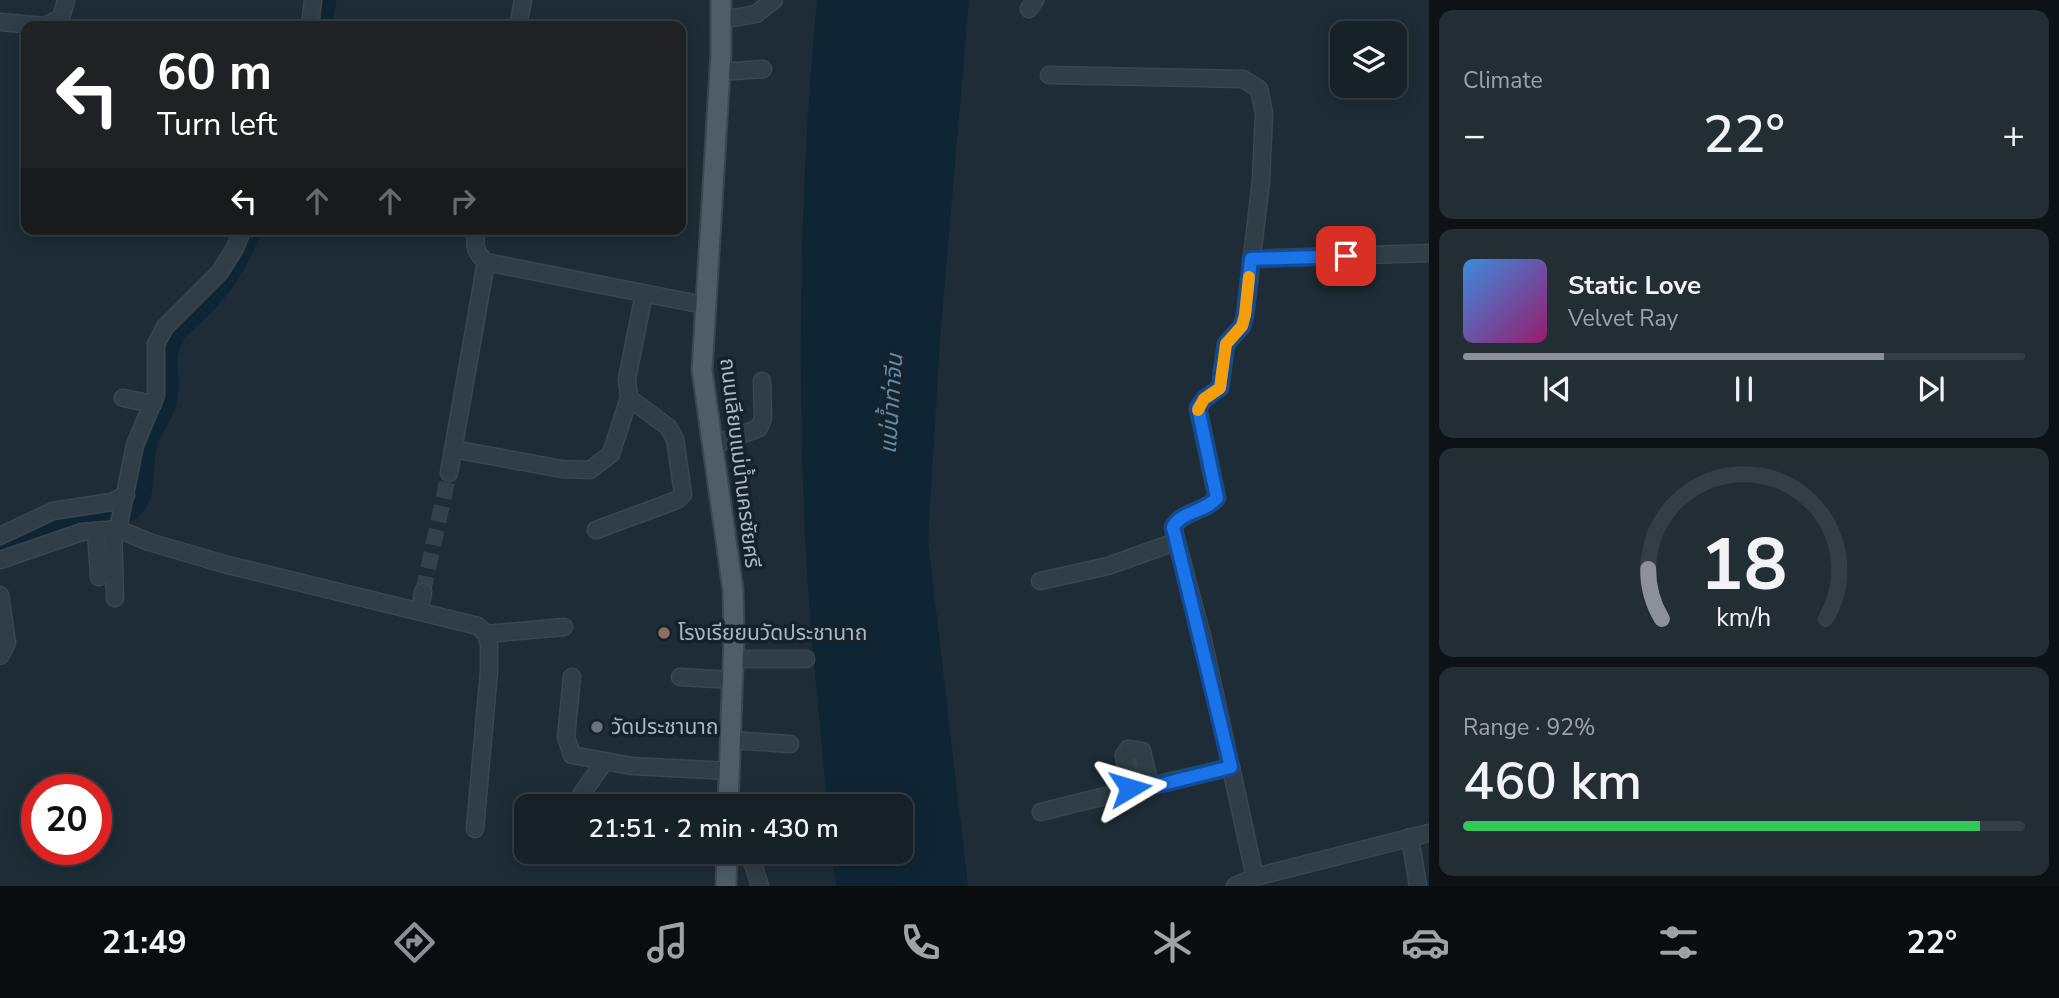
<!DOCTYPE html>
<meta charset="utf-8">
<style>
body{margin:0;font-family:"Nunito Sans","Noto Sans Thai",sans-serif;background:#232e34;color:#f1f3f6;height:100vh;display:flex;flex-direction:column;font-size:26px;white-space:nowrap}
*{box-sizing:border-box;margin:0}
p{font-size:23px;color:#9ea3a8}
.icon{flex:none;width:38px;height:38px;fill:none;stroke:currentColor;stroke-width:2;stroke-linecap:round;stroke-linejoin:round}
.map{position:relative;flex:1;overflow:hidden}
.details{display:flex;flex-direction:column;gap:10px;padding:10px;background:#0c1216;width:630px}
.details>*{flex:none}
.guide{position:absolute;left:21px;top:21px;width:665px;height:214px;border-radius:14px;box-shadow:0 4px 18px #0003,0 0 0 2px #353e45;background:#202124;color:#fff;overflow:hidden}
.controls{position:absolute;left:1330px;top:21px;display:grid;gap:14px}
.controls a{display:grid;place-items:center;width:77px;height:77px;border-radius:14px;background:#162128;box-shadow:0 4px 18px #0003,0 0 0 2px #353e45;font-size:35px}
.speed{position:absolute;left:21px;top:774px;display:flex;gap:14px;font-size:35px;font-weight:700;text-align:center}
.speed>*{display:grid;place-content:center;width:91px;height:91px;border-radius:50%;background:#162128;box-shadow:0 4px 18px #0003,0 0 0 2px #353e45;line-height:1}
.speed .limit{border:10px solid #d22;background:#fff;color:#111}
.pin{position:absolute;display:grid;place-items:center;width:60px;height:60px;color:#fff;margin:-30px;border-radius:14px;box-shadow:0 4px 10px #0006}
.me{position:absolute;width:77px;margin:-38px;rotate:83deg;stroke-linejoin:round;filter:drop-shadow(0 0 5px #0008)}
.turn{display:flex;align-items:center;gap:24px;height:147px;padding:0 21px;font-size:32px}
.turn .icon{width:91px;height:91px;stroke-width:2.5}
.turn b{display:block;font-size:49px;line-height:60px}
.lanes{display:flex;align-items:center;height:66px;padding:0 21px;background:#0003;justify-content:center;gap:35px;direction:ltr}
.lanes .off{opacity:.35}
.big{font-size:52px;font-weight:600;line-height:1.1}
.details .widget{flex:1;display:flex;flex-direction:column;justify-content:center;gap:10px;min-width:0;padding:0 24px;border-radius:14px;background:#232e34}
.details .dial{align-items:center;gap:0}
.dial svg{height:182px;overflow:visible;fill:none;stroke:#353e45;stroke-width:7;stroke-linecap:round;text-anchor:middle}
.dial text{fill:#f1f3f6;stroke:none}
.song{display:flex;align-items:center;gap:21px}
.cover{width:84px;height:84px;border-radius:10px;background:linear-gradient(135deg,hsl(210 70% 55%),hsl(320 70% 35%))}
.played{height:7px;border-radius:4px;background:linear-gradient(90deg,#8c9099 75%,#353e45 75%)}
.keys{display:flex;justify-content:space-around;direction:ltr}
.heat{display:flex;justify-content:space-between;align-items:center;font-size:38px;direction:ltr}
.charge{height:10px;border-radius:5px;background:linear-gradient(90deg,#34c759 92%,#353e45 0)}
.trip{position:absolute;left:514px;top:794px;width:399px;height:70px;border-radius:14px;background:#162128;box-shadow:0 4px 18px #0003,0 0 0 2px #353e45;font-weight:600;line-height:70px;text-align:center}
.tabs{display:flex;height:112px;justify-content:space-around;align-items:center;background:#090d10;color:#9ea3a8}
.tabs .icon{width:49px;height:49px}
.tabs .current{color:#8c9099}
.tabs b{font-size:32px;color:#f1f3f6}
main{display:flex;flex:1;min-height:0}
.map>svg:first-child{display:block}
</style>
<main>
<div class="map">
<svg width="1429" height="886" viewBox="0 0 1429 886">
<rect width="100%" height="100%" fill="#1d2c36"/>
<path fill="#102534" d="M 817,0 L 969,0 L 940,340 L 928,540 L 968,886 L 836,886 L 832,852 L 901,852 L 901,807 L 827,807 C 820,717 809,627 805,536 C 797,357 800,178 817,0 Z"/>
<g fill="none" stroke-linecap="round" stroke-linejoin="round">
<g stroke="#102534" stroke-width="21">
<polyline points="321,26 326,0"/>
<path d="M 0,547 L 40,529 L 65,522 L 125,513 C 149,501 141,471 146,447 C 150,431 161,418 166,403 C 173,378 160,360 174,336 C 181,324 195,315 204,305 C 226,283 240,258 252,229"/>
</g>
<polyline stroke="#32414b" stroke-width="16" stroke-dasharray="16 8" stroke-linecap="butt" points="423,592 449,473"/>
<g stroke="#3a4750" stroke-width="19">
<g id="minor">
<polyline points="1029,9 1035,0"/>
<polyline points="722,20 756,14 774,0"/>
<polyline points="0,22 44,26 61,18 66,0"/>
<polyline points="310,26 313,0"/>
<polyline points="518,26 523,0"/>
<polyline points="720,72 763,69"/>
<path d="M 1049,75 L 1243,79 L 1259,89 L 1264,113 L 1261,181 L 1245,315 L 1242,326 L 1226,344 L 1220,388 L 1204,399 L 1198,408 L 1217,498 C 1205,512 1182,511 1173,527 L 1203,640 L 1255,877"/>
<path d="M 477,229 C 474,245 474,251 486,262 L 704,305"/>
<polyline points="1251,259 1429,253"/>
<polyline points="123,398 153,404"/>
<polyline points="711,446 759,428 763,418 762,381"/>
<polyline points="453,449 562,469 590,470 611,454 629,398"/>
<polyline points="449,473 486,262"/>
<polyline points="113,529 115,598"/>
<polyline points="118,529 135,445 156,395 156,344 165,327 220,272 235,248 243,229"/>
<polyline points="596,530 677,500 683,494 675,439 668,427 629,398 627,379 644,294"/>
<polyline points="96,531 99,577"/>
<polyline points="0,536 53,511 111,502 126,495"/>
<polyline points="0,560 82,532 118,529 149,542 224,564 478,626 486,634 489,644 489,671 475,829"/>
<polyline points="1040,581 1108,566 1175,542"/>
<polyline points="0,595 7,643 0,656"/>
<polyline points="422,599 423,592"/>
<polyline points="486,634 564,627"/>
<polyline points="734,659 806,659"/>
<polyline points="572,677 566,737 572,755 632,766 730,771"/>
<polyline points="680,677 733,680"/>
<polyline points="731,740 790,744"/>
<polyline points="1130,788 1124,755 1128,749 1142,751 1150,785"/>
<polyline points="581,795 605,761"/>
<path d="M 1041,812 C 1104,795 1167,783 1231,767"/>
<polyline points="1410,837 1418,886"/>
<polyline points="738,852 752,861 760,886"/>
<polyline points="1235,886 1255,877 1429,833"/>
</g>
</g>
<g stroke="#3a4750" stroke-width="23">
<g id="major">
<polyline points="721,0 721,53 702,370 733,590 734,637 728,807"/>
<polyline points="726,886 727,852"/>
</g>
</g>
<use href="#minor" stroke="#303e47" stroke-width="16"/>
<use href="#major" stroke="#4e5d67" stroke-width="19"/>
</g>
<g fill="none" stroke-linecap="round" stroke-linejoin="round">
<g stroke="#114b97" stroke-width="18">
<path id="route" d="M 1130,788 L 1163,784 L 1231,767 L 1173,527 C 1182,511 1205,512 1217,498 L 1198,408 L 1204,399 L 1220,388 L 1226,344 L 1242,326 L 1245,315 L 1251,259 L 1346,256"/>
</g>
<use href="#route" stroke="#1a73e8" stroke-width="12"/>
<polyline stroke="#f59e0b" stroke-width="12" points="1198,410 1204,399 1220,388 1226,344 1242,326 1245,315 1249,277"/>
</g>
<circle fill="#8d6e63" stroke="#16222b" stroke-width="2.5" cx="664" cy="633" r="7"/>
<circle fill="#6b7280" stroke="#16222b" stroke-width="2.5" cx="597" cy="727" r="7"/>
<g text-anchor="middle" stroke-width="7" stroke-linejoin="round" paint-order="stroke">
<g font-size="21" fill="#aab9c5" stroke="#16222b">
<text transform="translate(740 463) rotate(83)" y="7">ถนนเลียบแม่น้ำนครชัยศรี</text>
</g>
<g font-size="21" fill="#aab9c5" stroke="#16222b" text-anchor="start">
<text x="678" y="640">โรงเรียยนวัดประชานาถ</text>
<text x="611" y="734">วัดประชานาถ</text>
</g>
<g font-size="23" font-style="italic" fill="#5f8ba8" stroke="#16222b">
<text transform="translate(891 404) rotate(-86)" y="8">แม่น้ำท่าจีน</text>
</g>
</g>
</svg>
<div class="controls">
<a><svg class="icon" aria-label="layers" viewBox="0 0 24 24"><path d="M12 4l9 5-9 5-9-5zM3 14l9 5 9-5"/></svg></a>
</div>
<div class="speed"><div class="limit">20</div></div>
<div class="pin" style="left:1346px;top:256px;background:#d93025"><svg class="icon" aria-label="arrive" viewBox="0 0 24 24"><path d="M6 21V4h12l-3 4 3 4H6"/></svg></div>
<svg class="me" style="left:1130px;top:788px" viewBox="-20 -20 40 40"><path d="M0-17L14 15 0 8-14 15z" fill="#1a73e8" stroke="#fff" stroke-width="4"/></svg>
<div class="trip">21:51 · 2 min · 430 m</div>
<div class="guide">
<div class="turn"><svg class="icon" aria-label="left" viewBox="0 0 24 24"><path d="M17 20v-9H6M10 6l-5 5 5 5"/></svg><div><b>60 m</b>Turn left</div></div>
<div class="lanes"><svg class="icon" aria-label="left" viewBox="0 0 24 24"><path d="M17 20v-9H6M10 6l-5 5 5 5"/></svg><svg class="icon off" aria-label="ahead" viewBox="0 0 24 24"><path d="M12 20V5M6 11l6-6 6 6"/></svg><svg class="icon off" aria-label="ahead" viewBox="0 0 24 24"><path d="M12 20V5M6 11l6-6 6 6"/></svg><svg class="icon off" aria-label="right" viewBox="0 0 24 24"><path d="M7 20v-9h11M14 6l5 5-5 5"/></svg></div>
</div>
</div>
<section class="details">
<div class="widget"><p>Climate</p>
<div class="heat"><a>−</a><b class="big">22°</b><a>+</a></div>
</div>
<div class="widget">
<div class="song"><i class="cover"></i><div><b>Static Love</b><p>Velvet Ray</p></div></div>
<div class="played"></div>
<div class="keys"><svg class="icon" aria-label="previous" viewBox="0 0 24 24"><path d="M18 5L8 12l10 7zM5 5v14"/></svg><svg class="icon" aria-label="pause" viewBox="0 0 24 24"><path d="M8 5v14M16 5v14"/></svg><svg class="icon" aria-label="next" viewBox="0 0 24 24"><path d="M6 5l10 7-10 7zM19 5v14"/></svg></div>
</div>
<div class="widget dial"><svg viewBox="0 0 100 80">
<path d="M14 69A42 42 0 1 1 86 69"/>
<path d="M14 69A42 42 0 0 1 8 47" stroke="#8c9099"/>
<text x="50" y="56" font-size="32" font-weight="700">18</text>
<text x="50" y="72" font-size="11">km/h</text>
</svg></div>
<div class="widget"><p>Range · 92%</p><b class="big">460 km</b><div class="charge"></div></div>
</section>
</main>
<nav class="tabs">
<b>21:49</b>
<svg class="icon current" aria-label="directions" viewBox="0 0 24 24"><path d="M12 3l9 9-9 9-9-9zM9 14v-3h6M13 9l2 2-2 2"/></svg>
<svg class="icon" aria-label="music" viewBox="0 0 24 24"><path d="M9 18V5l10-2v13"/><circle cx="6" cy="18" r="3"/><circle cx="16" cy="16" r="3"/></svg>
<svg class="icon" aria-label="phone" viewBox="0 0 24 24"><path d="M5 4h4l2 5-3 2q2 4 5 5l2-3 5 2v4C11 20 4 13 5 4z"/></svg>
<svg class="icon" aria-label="climate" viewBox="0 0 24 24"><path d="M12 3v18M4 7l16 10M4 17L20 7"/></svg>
<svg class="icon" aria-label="car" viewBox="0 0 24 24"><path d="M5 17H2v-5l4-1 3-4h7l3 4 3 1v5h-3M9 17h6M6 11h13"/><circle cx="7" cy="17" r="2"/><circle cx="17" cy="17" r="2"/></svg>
<svg class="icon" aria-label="filters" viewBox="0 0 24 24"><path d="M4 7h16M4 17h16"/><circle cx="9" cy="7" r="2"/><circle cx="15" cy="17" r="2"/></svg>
<b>22°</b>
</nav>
